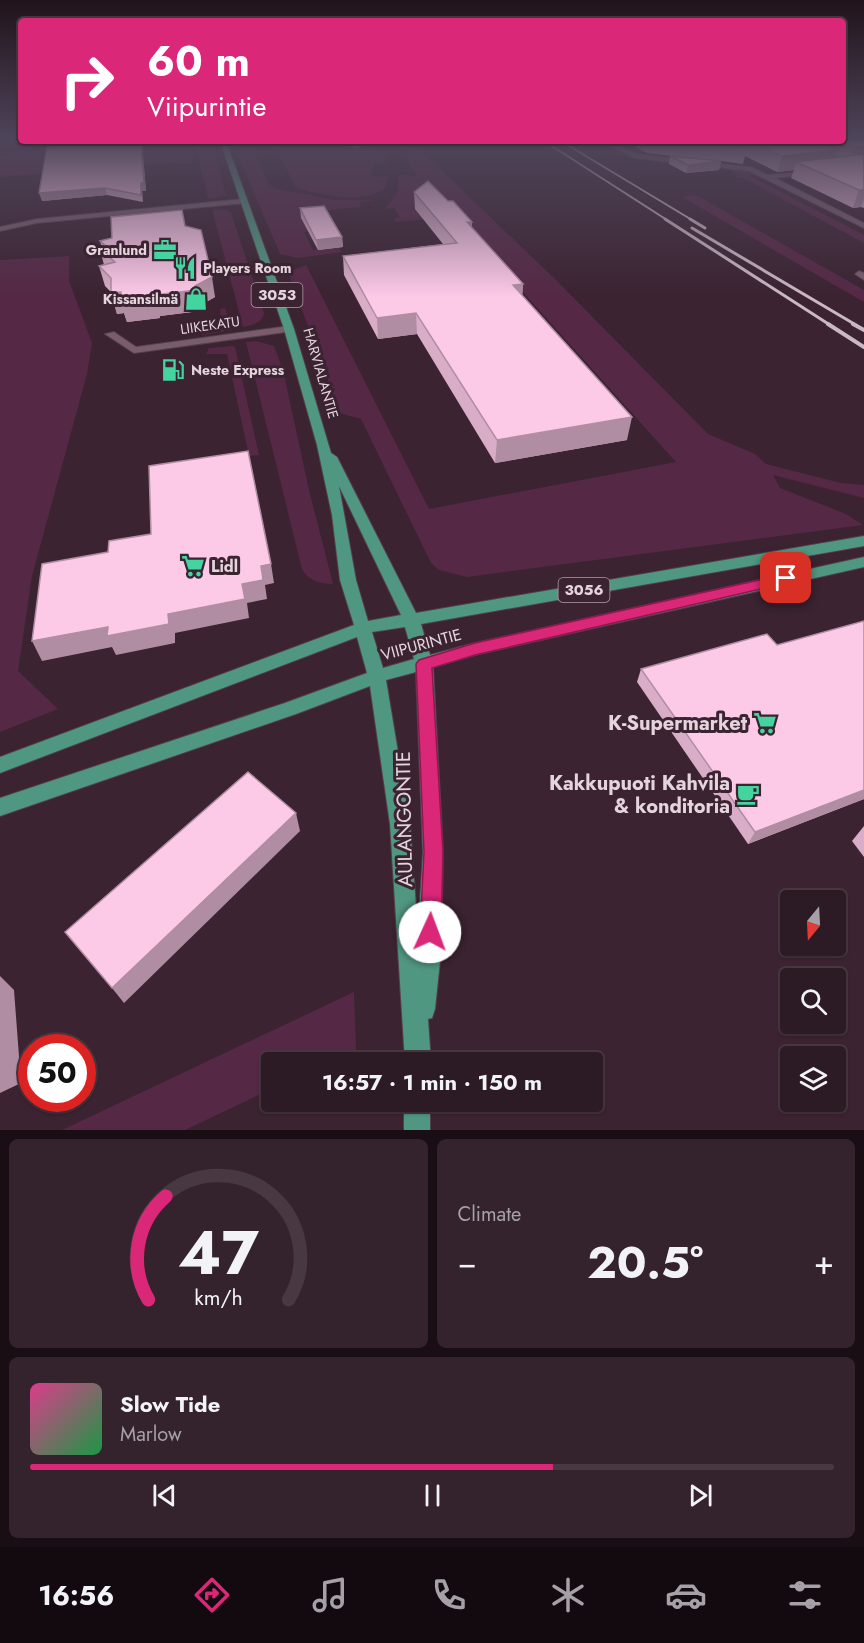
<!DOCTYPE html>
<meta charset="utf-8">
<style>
body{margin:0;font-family:Jost,sans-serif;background:#34232d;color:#f1f3f6;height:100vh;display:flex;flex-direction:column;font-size:22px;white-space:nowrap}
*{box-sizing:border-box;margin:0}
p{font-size:20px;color:#a6a1a7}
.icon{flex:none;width:33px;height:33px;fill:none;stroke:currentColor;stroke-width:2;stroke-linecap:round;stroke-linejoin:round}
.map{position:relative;height:1130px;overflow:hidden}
.side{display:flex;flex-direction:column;gap:9px;padding:9px;background:#180e14;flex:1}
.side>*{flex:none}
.guide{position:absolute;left:18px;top:18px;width:828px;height:126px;border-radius:6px;box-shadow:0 2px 4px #0004,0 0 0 2px #483842;background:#db2777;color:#fff;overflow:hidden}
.needle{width:39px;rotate:198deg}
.fabs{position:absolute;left:780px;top:890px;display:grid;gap:12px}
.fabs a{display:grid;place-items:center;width:66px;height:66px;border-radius:6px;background:#2c1a25;box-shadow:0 2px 4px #0004,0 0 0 2px #483842;font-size:30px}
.speed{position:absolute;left:18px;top:1034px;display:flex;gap:12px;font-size:30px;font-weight:700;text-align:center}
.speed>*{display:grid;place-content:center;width:78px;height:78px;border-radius:50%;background:#2c1a25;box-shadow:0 2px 4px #0004,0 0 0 2px #483842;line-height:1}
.speed .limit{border:9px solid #d22;background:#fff;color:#111}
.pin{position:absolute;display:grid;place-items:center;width:51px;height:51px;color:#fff;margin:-26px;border-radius:12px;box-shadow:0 3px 9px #0006}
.me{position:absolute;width:66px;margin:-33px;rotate:2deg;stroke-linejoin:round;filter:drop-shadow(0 0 4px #0008)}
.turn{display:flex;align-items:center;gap:21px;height:126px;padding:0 30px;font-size:27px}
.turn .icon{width:78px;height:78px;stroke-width:2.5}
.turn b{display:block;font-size:42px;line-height:51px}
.big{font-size:45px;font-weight:700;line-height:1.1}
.side .widget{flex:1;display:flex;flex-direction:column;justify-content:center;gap:9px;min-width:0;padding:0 21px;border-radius:9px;background:#34232d}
.side .dial{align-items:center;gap:0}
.dial svg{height:156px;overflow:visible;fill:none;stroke:#483842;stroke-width:7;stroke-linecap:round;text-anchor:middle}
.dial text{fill:#f1f3f6;stroke:none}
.song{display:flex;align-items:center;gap:18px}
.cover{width:72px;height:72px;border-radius:9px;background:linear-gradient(135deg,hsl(330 70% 55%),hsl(140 70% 35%))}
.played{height:6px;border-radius:3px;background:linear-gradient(90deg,#db2777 65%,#483842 65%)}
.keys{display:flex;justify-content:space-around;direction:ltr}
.heat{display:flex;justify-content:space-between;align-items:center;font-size:33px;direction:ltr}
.side .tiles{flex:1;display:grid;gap:9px;grid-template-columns:1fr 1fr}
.widget:last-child{grid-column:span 2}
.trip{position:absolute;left:261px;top:1052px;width:342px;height:60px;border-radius:6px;background:#2c1a25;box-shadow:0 2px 4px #0004,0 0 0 2px #483842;font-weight:700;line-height:60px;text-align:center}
.dock{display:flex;height:96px;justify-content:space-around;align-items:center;background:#120a0f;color:#a6a1a7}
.dock .icon{width:42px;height:42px}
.dock .on{color:#db2777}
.dock b{font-size:27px;color:#f1f3f6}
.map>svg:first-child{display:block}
</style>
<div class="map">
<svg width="864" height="1130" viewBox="0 0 864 1130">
<rect width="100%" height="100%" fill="#3b2331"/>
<g fill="#552945">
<polygon points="149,141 190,141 195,161 0,177 0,156 15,154 148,150"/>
<polygon points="194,141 211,141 226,195 212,199 208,198"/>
<path d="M 273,141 L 322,141 L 385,153 L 387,155 L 386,164 L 374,164 L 372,176 L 388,177 L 385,188 C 366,205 317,195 295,187 Z"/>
<polygon points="403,141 411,141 556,280 708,434 755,454 766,464 841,483 864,485 864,498 773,475 780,488 846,514 863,525 467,577 439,570 431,563 361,419 340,413 288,272 306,265 429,509 676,462 454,216 396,222 394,219 400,217 394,208 385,209 397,193 399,175 417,176 409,164"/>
<polygon points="242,147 252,147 269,184 276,189 335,200 375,200 360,202 361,207 318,211 308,231 304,232 313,250 339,248 342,252 298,258 280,254 236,151"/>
<polygon points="718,167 741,169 755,175 750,176 752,177 864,235 864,243 743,178 738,179 734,172"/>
<polygon points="696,195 864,290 864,302 682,197"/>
<path d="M 212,209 L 227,210 L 231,213 L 264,313 C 262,323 253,325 243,327 Z"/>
<polygon points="69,256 69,281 92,343 87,374 32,576 18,671 58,709 0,732 0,260"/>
<polygon points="225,308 232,330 204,335 197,333 208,324 221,322 220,309"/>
<path d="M 256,341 L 274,346 L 283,370 L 309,490 L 333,584 C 321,584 307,580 302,569 L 246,342 Z"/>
<polygon points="233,346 235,347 259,455 249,456 227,354 206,354 209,348"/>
<polygon points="354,992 356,1051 332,1062 272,1062 271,1089 185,1130 62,1130"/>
</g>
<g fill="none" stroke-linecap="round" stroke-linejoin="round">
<g stroke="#543f4c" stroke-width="2">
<g id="minor">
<polygon points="602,141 610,141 636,154 751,167 768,175 813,171 811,174 775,178 864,223 864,228 749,171 634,158"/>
<polygon points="243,199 246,203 37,223 0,231 0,227 37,219"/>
<polygon points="859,271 864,273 864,280 855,274"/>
<polygon points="289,326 293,327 293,331 134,353 105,334 114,332 136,347"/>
</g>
</g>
<g stroke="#543f4c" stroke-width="2">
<g id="major">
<path d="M 220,141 L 226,141 L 294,329 L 331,453 L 337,457 L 416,613 L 864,536 L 864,546 L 421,624 L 430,655 L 475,643 L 864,557 L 864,567 L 475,655 L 433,667 L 443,852 L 441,952 L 435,1009 L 432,1018 L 428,1019 L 431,1062 L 405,1062 L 390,824 L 370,686 L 296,714 L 0,816 L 0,798 L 285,703 L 367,673 L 357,637 L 0,773 L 0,757 L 354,625 L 340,580 L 332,515 L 317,445 L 284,329 ZM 339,486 L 401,615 L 368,621 L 356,580 ZM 405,627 L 414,659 L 383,668 L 372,632 ZM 416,672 L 423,852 L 418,934 L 410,824 L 386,680 Z"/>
<rect x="404" y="1101" width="26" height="29"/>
</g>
</g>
<use href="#minor" fill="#795d6d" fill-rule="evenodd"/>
<use href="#major" fill="#509781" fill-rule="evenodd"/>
<g stroke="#cab9c3" stroke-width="2">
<polyline points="544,141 667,220"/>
<polyline points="561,141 692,220"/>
</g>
<g stroke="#cab9c3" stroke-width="3">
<polyline points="665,219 830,325"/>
<polyline points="690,219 705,228"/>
<polyline points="692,228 856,325"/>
</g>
<g stroke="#cab9c3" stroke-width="4">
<polyline points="828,324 864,347"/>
<polyline points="853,324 864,330"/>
</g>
</g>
<g fill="#d9adc7">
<polygon points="864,138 864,208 861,207 853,208 791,178 794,170 777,172 745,156 743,164 721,161 719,170 686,173 669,164 670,156 689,158 647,153 625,141 733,141 743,146 744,141 843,141"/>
<polygon points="329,141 380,141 356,148"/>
<polygon points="149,142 142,143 146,191 142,191 143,202 107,195 42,201 47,146"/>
<polygon points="414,192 448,201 472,222 472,228 523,284 522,295 627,440 495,463 417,334 378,339 344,275 343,256 443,244 415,209"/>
<polygon points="300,208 342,237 343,247 318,250 301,218"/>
<polygon points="186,226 215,297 199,306 200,311 160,316 160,318 127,322 124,313 117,314 111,292 105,286 99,266 104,265 100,249 102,248 100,241"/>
<polygon points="777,645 864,799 748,844 637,682 641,669"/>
<polygon points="864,826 864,857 852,841"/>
</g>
<g fill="#b08da2">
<polygon points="141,141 149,141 149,142 142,143 146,191 142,191 143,202 141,195"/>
<polygon points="356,141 380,141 356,148"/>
<polygon points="864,147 864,162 849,164 855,148"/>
<polygon points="838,150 833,166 796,162 794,170 777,172 782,156"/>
<polygon points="721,161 719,170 686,173 688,165"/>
<polygon points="105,188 107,195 42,201 39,193"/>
<polygon points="859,190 864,190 864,199 861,207 853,208"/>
<polygon points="467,222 472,222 472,240"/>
<polygon points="342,237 343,247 318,250 316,240"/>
<polygon points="212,277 215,297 199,306 195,286"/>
<polygon points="523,284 522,304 513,285"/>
<polygon points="196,290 200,311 160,316 160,318 127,322 124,313 117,314 111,293 121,292 155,295"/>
<polygon points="416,313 417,334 378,339 377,318"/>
<polygon points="632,417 627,440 495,463 497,440"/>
<polygon points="271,564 274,583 265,585 267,599 247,603 249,618 175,633 175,643 116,655 112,647 42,661 32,641 168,614 242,584 261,566"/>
<polygon points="864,790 864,799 748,844 755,832"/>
<polygon points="296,813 300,831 124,1003 112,988"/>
<polygon points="0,976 14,990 21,1083 0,1093"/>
</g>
<g fill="#fcc9e7" stroke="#b08da2" stroke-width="1.5">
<polygon points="843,138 864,138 864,147 855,148 839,141 843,141"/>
<polygon points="97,141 141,141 144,183 141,183 141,195 105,188 39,193 47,146"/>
<polygon points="685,141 733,141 748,148"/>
<polygon points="750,141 817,141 838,150 782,156"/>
<polygon points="864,154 864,190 859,190 796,162"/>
<polygon points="670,156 721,161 688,165"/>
<polygon points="428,181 448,201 453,201 472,222 467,222 523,284 513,285 632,417 497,440 416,313 377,318 343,256 457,243 414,192"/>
<polygon points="324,206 342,237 316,240 300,208"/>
<polygon points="182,210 185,226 201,230 212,277 195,286 196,290 155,295 155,298 121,302 121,292 111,293 111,278 99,266 115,262 100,249 107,247 100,241 112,238 111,217"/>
<polygon points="248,451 271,564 261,566 263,580 242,584 245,599 168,614 169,624 107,636 108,627 32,641 42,564 108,552 109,541 151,534 149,466"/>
<polygon points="864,621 864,790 755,832 641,669 767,634 777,645"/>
<polygon points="248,772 296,813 112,988 65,932"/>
</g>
<linearGradient id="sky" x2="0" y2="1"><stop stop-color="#20131b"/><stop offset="0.47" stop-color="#4f455a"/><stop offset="1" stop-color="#4f455a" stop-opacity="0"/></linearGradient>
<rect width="864" height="296" fill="url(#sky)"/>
<polygon fill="#db2777" stroke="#8e194d" stroke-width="1.5" points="786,574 793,578 791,582 475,655 432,668 443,852 441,932 437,939 430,942 423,939 420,932 424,852 416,664 419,660 475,643"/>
<defs>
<g id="office-bare" transform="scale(1.8)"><path d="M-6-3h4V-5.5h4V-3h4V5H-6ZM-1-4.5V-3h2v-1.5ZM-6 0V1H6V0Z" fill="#43d4a0" stroke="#3b2331" stroke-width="2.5" paint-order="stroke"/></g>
<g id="restaurant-bare" transform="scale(1.8)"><path d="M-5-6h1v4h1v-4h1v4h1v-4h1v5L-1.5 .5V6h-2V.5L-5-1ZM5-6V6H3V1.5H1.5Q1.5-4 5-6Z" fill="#43d4a0" stroke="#3b2331" stroke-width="2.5" paint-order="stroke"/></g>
<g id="shop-bare" transform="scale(1.8)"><path d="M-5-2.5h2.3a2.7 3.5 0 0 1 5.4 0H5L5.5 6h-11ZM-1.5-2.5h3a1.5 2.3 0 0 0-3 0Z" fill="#43d4a0" stroke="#3b2331" stroke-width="2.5" paint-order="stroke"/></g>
<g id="fuel-bare" transform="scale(1.8)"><path d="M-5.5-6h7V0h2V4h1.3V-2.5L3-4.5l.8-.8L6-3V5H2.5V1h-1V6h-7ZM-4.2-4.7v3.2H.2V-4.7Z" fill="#43d4a0" stroke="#3b2331" stroke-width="2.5" paint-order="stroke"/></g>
<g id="supermarket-bare" transform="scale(1.8)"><path d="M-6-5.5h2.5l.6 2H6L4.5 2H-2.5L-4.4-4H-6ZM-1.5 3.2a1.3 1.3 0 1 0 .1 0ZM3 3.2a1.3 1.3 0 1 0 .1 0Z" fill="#43d4a0" stroke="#3b2331" stroke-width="2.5" paint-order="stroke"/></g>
<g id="cafe-bare" transform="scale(1.8)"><path d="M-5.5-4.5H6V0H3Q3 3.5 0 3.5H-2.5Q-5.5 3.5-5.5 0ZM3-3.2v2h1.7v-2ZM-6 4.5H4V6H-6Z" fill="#43d4a0" stroke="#3b2331" stroke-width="2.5" paint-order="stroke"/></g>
</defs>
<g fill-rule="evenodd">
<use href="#office-bare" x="165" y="250"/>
<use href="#restaurant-bare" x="185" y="268"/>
<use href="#shop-bare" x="196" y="299"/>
<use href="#fuel-bare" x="173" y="370"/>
<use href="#supermarket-bare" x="193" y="566"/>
<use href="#supermarket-bare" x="765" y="723"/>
<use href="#cafe-bare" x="748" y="794"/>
</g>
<g text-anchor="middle" stroke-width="6" stroke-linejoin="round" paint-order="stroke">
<g font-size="14" font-weight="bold" fill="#e4d4dd" stroke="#3b2331" text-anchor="end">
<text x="147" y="255">Granlund</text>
<text x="203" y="273" text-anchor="start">Players Room</text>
<text x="178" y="304">Kissansilmä</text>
<text x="191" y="375" text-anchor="start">Neste Express</text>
</g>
<g font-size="14" fill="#e4d4dd" stroke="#3b2331">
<text transform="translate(210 325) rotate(-8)" y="5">LIIKEKATU</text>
<text transform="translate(321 373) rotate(74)" y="5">HARVIALANTIE</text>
</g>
<g fill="#3b2331" stroke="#b19fa9" stroke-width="1.5">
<rect x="251.5" y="283" width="51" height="24" rx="4.5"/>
<rect x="558.5" y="578" width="51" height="24" rx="4.5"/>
</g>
<g font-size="15" font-weight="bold" fill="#e4d4dd">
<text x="277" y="300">3053</text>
<text x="584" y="595">3056</text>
</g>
<g font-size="16" font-weight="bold" fill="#e4d4dd" stroke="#3b2331" text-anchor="start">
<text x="211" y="572">Lidl</text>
</g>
<g font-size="16" fill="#e4d4dd" stroke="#3b2331">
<text transform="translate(421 644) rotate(-15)" y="6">VIIPURINTIE</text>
</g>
<g font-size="20" font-weight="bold" fill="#e4d4dd" stroke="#3b2331" text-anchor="end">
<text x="747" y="730">K-Supermarket</text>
<text x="730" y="790">Kakkupuoti Kahvila<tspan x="730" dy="23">&amp; konditoria</tspan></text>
</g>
<g font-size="20" fill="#e4d4dd" stroke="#3b2331">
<text transform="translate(404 819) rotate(-91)" y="7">AULANGONTIE</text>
</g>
</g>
</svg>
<div class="fabs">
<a><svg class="needle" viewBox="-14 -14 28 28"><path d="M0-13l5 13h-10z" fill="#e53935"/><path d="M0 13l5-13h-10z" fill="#a6a1a7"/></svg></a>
<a><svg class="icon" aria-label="search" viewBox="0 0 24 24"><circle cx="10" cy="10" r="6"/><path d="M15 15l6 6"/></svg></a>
<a><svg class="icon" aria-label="layers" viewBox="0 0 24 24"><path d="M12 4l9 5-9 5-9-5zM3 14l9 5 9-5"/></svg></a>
</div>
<div class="speed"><div class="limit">50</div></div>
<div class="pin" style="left:786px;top:578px;background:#d93025"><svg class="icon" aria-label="arrive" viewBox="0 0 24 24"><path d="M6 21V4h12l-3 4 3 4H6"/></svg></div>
<svg class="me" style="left:430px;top:932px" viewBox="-20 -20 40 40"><circle r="19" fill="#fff"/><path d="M0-13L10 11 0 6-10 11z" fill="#db2777"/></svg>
<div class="trip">16:57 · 1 min · 150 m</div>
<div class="guide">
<div class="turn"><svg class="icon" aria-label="right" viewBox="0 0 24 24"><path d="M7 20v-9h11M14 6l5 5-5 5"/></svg><div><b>60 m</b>Viipurintie</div></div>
</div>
</div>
<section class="side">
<div class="tiles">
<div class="widget dial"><svg viewBox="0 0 100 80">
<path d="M14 69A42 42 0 1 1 86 69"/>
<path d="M14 69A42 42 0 0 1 23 16" stroke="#db2777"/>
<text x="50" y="56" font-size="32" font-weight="700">47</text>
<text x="50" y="72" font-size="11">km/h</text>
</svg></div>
<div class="widget"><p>Climate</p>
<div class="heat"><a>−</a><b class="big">20.5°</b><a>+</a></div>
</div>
<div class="widget">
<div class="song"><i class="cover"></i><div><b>Slow Tide</b><p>Marlow</p></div></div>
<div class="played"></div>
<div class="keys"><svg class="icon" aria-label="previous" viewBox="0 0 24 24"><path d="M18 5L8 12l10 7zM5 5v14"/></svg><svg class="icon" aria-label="pause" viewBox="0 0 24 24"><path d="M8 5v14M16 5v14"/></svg><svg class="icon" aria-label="next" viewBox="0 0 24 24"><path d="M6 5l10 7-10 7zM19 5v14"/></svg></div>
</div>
</div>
</section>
<nav class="dock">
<b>16:56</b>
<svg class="icon on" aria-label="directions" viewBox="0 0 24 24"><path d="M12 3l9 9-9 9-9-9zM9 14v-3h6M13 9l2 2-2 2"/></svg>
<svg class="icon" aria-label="music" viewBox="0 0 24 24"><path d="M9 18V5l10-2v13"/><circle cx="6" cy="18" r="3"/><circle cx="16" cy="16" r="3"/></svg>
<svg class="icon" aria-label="phone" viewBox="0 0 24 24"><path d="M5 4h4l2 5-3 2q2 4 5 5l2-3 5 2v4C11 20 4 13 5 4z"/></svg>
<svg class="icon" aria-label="climate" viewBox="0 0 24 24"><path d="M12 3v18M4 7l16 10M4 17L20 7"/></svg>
<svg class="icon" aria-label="car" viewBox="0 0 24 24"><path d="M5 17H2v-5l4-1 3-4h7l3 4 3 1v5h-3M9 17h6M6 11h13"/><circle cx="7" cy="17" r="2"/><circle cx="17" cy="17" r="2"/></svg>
<svg class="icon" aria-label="filters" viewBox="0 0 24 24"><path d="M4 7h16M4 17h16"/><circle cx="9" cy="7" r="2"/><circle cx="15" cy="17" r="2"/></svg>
</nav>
